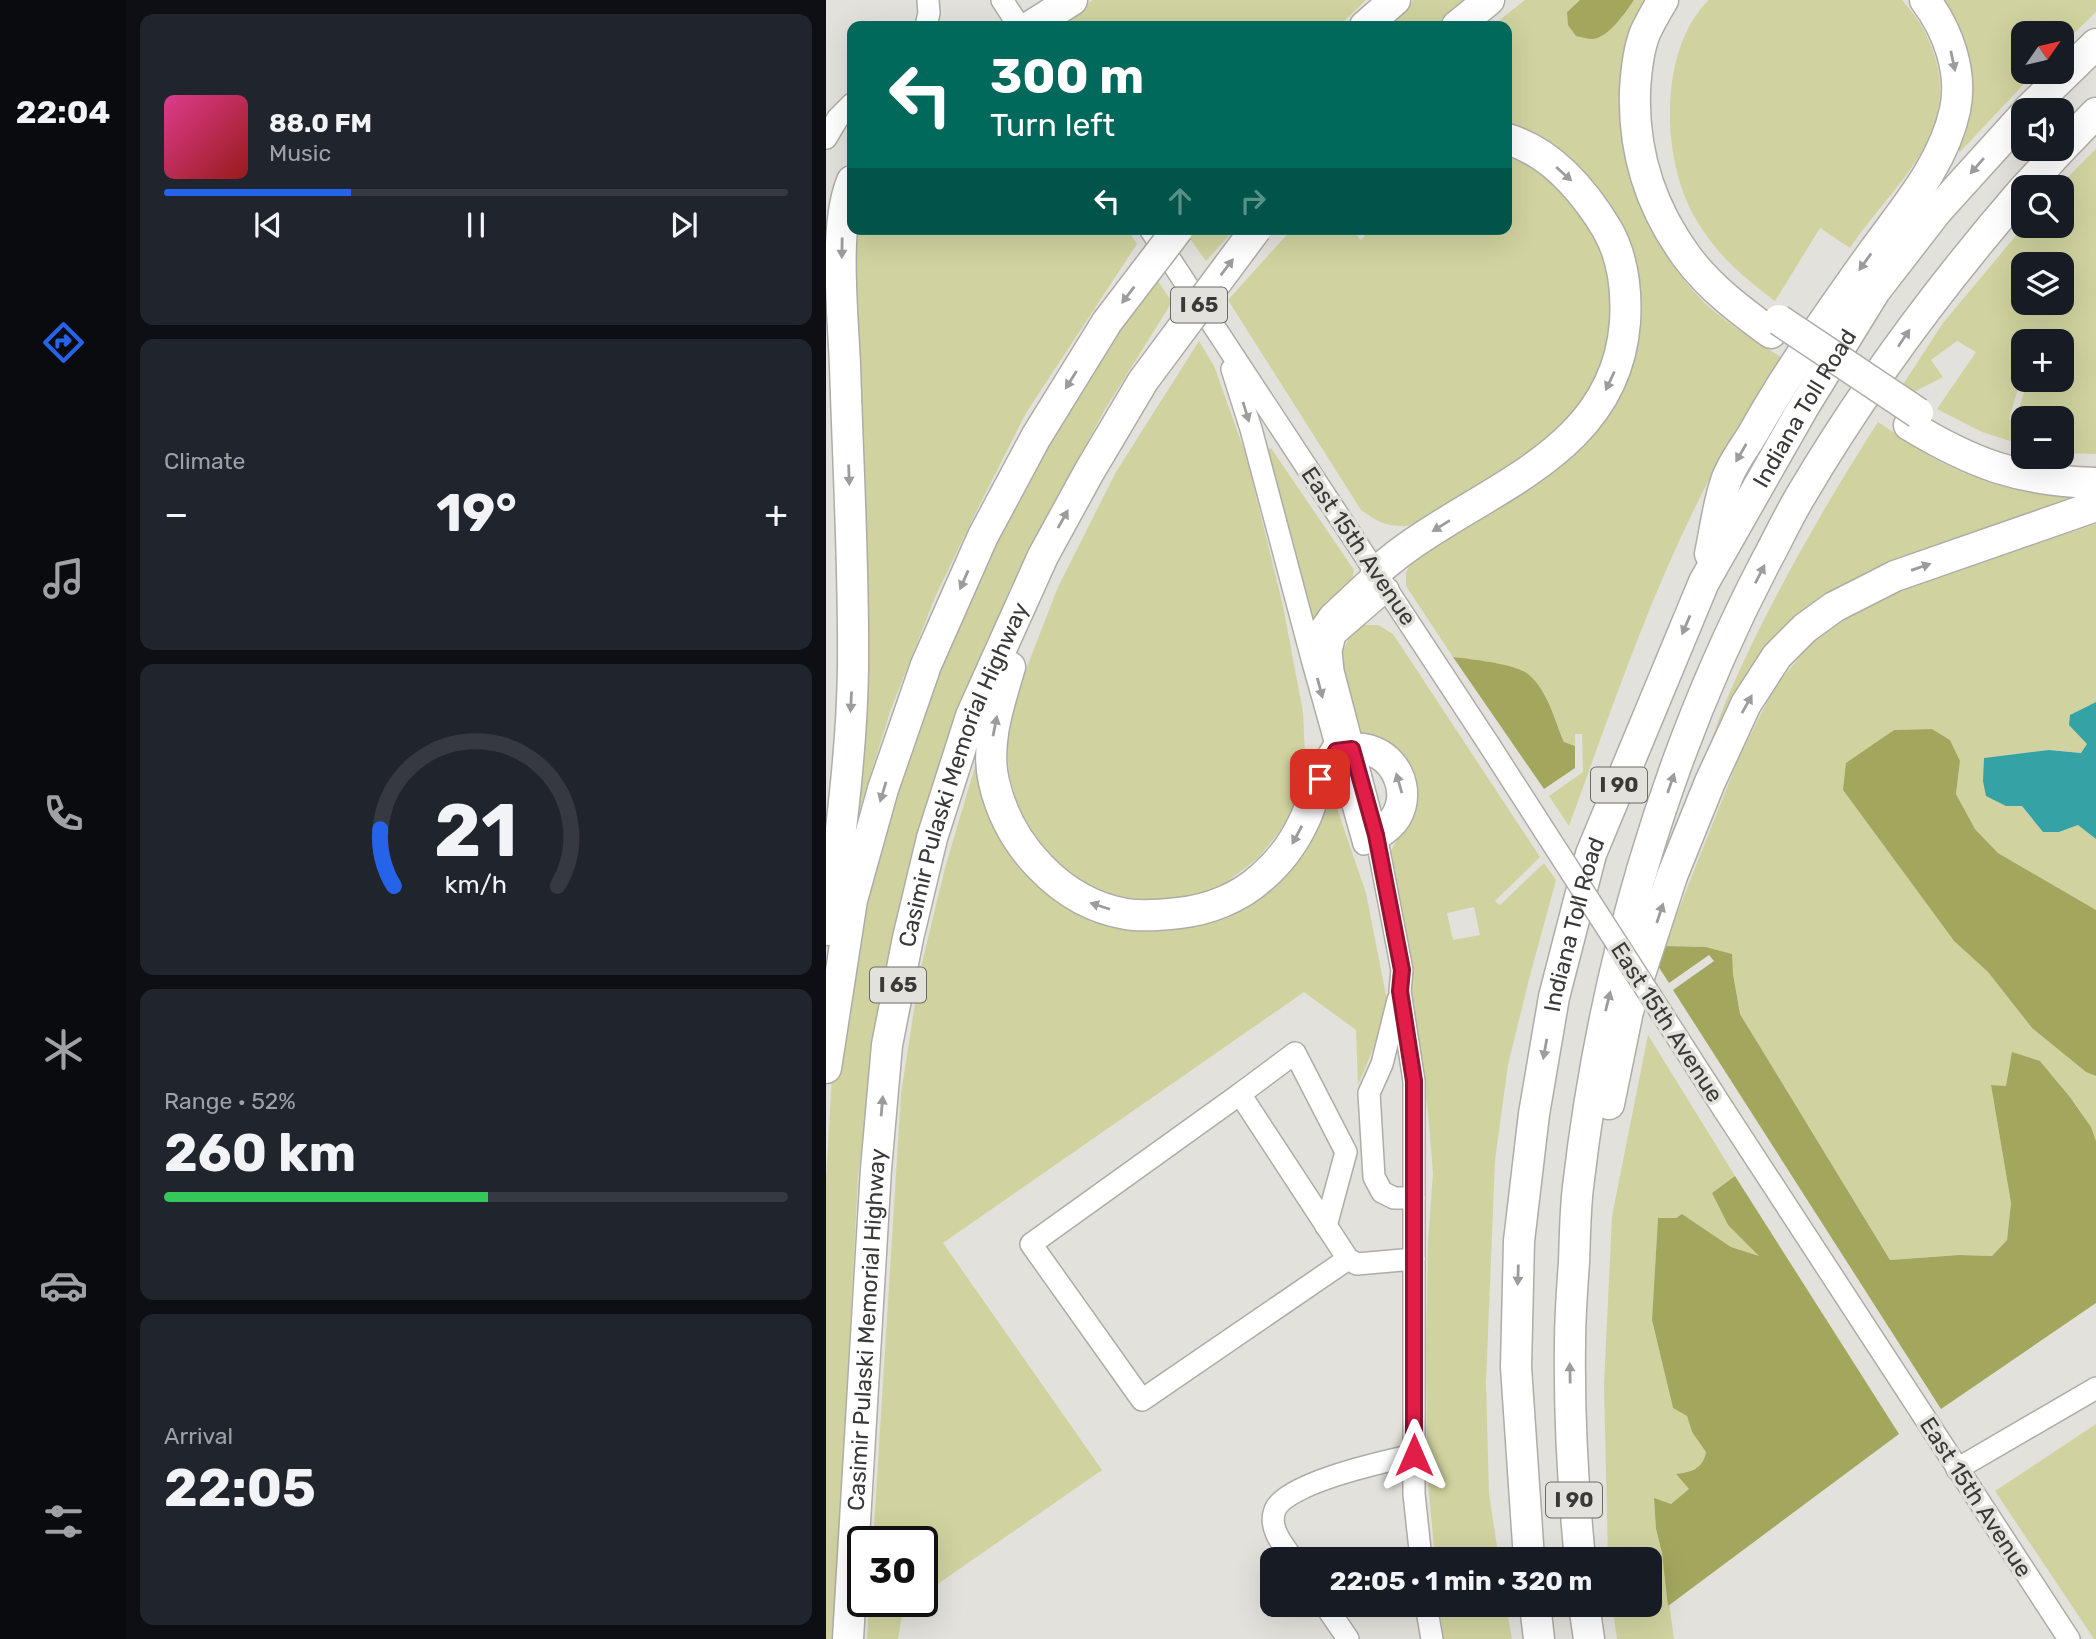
<!DOCTYPE html>
<meta charset="utf-8">
<style>
body{margin:0;font-family:Rubik,sans-serif;background:#20242c;color:#f1f3f6;height:100vh;display:flex;flex-direction:column;font-size:26px;white-space:nowrap}
*{box-sizing:border-box;margin:0}
p{font-size:23px;color:#9ea1a6}
.icon{flex:none;width:38px;height:38px;fill:none;stroke:currentColor;stroke-width:2;stroke-linecap:round;stroke-linejoin:round}
.map{position:relative;flex:1;overflow:hidden}
.sheet{display:flex;flex-direction:column;gap:14px;padding:14px;background:#0d0f14;width:700px}
.sheet>*{flex:none}
.hud{position:absolute;left:21px;top:21px;width:665px;height:214px;border-radius:14px;box-shadow:0 7px 28px #0002;background:#00695c;color:#fff;overflow:hidden}
.needle{width:46px;rotate:56deg}
.buttons{position:absolute;left:1185px;top:21px;display:grid;gap:14px}
.buttons a{display:grid;place-items:center;width:63px;height:63px;border-radius:14px;background:#171b24;box-shadow:0 7px 28px #0002;font-size:35px}
.speed{position:absolute;left:21px;top:1526px;display:flex;gap:14px;font-size:35px;font-weight:700;text-align:center}
.speed>*{display:grid;place-content:center;width:91px;height:91px;border-radius:50%;background:#171b24;box-shadow:0 7px 28px #0002;line-height:1}
.speed .limit{border:4px solid #111;border-radius:10px;background:#fff;color:#111}
.pin{position:absolute;display:grid;place-items:center;width:60px;height:60px;color:#fff;margin:-30px;border-radius:14px;box-shadow:0 4px 10px #0006}
.me{position:absolute;width:77px;margin:-38px;rotate:0deg;stroke-linejoin:round;filter:drop-shadow(0 0 5px #0008)}
.turn{display:flex;align-items:center;gap:24px;height:147px;padding:0 28px;font-size:32px}
.turn .icon{width:91px;height:91px;stroke-width:2.5}
.turn b{display:block;font-size:49px;line-height:60px}
.lanes{display:flex;align-items:center;height:66px;padding:0 28px;background:#0003;justify-content:center;gap:35px;direction:ltr}
.lanes .off{opacity:.35}
.big{font-size:52px;font-weight:700;line-height:1.1}
.sheet .card{flex:1;display:flex;flex-direction:column;justify-content:center;gap:10px;min-width:0;padding:0 24px;border-radius:14px;background:#20242c}
.sheet .dial{align-items:center;gap:0}
.dial svg{height:182px;overflow:visible;fill:none;stroke:#363941;stroke-width:7;stroke-linecap:round;text-anchor:middle}
.dial text{fill:#f1f3f6;stroke:none}
.song{display:flex;align-items:center;gap:21px}
.cover{width:84px;height:84px;border-radius:10px;background:linear-gradient(135deg,hsl(330 70% 55%),hsl(0 70% 35%))}
.played{height:7px;border-radius:4px;background:linear-gradient(90deg,#2563eb 30%,#363941 30%)}
.keys{display:flex;justify-content:space-around;direction:ltr}
.heat{display:flex;justify-content:space-between;align-items:center;font-size:38px;direction:ltr}
.charge{height:10px;border-radius:5px;background:linear-gradient(90deg,#34c759 52%,#363941 0)}
.trip{position:absolute;left:434px;top:1547px;width:402px;height:70px;border-radius:14px;background:#171b24;box-shadow:0 7px 28px #0002;font-weight:700;line-height:70px;text-align:center}
main{display:flex;flex:1;min-height:0}
.tab-bar{display:flex;flex-direction:column;width:126px;justify-content:space-around;align-items:center;background:#090b0e;color:#9ea1a6}
.tab-bar .icon{width:49px;height:49px}
.tab-bar .on{color:#2563eb}
.tab-bar b{font-size:32px;color:#f1f3f6}
.map>svg:first-child{display:block}
</style>
<main>
<nav class="tab-bar">
<b>22:04</b>
<svg class="icon on" aria-label="directions" viewBox="0 0 24 24"><path d="M12 3l9 9-9 9-9-9zM9 14v-3h6M13 9l2 2-2 2"/></svg>
<svg class="icon" aria-label="music" viewBox="0 0 24 24"><path d="M9 18V5l10-2v13"/><circle cx="6" cy="18" r="3"/><circle cx="16" cy="16" r="3"/></svg>
<svg class="icon" aria-label="phone" viewBox="0 0 24 24"><path d="M5 4h4l2 5-3 2q2 4 5 5l2-3 5 2v4C11 20 4 13 5 4z"/></svg>
<svg class="icon" aria-label="climate" viewBox="0 0 24 24"><path d="M12 3v18M4 7l16 10M4 17L20 7"/></svg>
<svg class="icon" aria-label="car" viewBox="0 0 24 24"><path d="M5 17H2v-5l4-1 3-4h7l3 4 3 1v5h-3M9 17h6M6 11h13"/><circle cx="7" cy="17" r="2"/><circle cx="17" cy="17" r="2"/></svg>
<svg class="icon" aria-label="filters" viewBox="0 0 24 24"><path d="M4 7h16M4 17h16"/><circle cx="9" cy="7" r="2"/><circle cx="15" cy="17" r="2"/></svg>
</nav>
<section class="sheet">
<div class="card">
<div class="song"><i class="cover"></i><div><b>88.0 FM</b><p>Music</p></div></div>
<div class="played"></div>
<div class="keys"><svg class="icon" aria-label="previous" viewBox="0 0 24 24"><path d="M18 5L8 12l10 7zM5 5v14"/></svg><svg class="icon" aria-label="pause" viewBox="0 0 24 24"><path d="M8 5v14M16 5v14"/></svg><svg class="icon" aria-label="next" viewBox="0 0 24 24"><path d="M6 5l10 7-10 7zM19 5v14"/></svg></div>
</div>
<div class="card"><p>Climate</p>
<div class="heat"><a>−</a><b class="big">19°</b><a>+</a></div>
</div>
<div class="card dial"><svg viewBox="0 0 100 80">
<path d="M14 69A42 42 0 1 1 86 69"/>
<path d="M14 69A42 42 0 0 1 8 44" stroke="#2563eb"/>
<text x="50" y="56" font-size="32" font-weight="700">21</text>
<text x="50" y="72" font-size="11">km/h</text>
</svg></div>
<div class="card"><p>Range · 52%</p><b class="big">260 km</b><div class="charge"></div></div>
<div class="card"><p>Arrival</p><b class="big">22:05</b></div>
</section>
<div class="map">
<svg width="1270" height="1639" viewBox="0 0 1270 1639">
<rect width="100%" height="100%" fill="#e3e1db"/>
<g fill="#d0d39f" fill-rule="evenodd">
<polygon points="267,0 540,0 513,26 232,26 238,18"/>
<polygon points="588,0 646,0 615,26 559,26"/>
<path d="M 699,0 L 754,0 L 741,12 L 777,35 L 797,16 L 808,0 L 824,0 C 812,30 795,63 794,96 C 791,165 824,245 871,295 C 895,321 927,339 956,358 C 932,397 906,436 885,476 C 826,588 786,708 743,826 L 723,796 L 757,772 L 756,734 L 749,734 L 749,746 L 738,742 L 727,714 L 700,673 L 664,662 L 627,657 L 580,586 L 580,573 L 587,559 L 763,439 L 808,271 L 681,130 L 681,26 L 666,26 Z"/>
<path d="M 883,0 L 1076,0 C 1084,10 1093,20 1098,30 C 1147,127 1073,176 1024,248 L 994,228 L 949,301 C 917,277 892,256 871,221 C 835,163 831,50 883,0 Z"/>
<polygon points="1108,0 1270,0 1270,12 1236,45 1236,33 1197,33 1197,72 1209,72 1134,152 1128,146"/>
<path d="M 1270,149 L 1270,454 L 1236,453 L 1236,418 L 1197,418 L 1197,445 L 1156,432 L 1111,409 L 1150,352 L 1131,341 L 1105,360 L 1117,377 L 1086,393 L 1076,386 L 1117,323 L 1198,226 L 1236,226 L 1236,187 L 1232,187 ZM 1197,264 L 1236,264 L 1236,303 L 1197,303 ZM 1197,341 L 1236,341 L 1236,380 L 1202,380 L 1189,421 L 1183,419 L 1197,372 Z"/>
<path d="M 681,154 C 713,171 746,193 765,225 C 797,280 787,368 749,417 C 733,438 707,452 685,465 C 654,485 622,505 590,525 C 565,528 556,525 535,510 L 402,300 L 466,229 L 525,229 L 535,240 L 539,236 L 533,229 L 681,229 Z"/>
<polygon points="28,229 301,229 311,244 200,413 148,516 110,595 65,709 28,827"/>
<polygon points="363,229 409,229 380,261 360,233"/>
<polygon points="328,275 346,302 278,411 184,588 123,745 72,912 48,1047 32,1177 8,1639 0,1639 0,1180 6,1076 44,882 69,777 122,642 205,474 263,369"/>
<polygon points="373,341 388,366 420,455 457,606 477,712 480,776 462,821 432,858 397,885 364,898 329,901 294,897 261,885 229,864 205,838 194,814 184,778 179,737 189,698 232,587 290,472"/>
<path d="M 1052,422 C 1071,434 1090,449 1111,460 C 1158,485 1209,497 1262,497 L 1028,585 L 876,766 C 885,743 892,719 902,696 C 944,600 996,510 1052,422 Z"/>
<polygon points="445,448 528,570 526,581 501,601 490,618 482,618 439,452"/>
<path d="M 1270,524 L 1270,702 L 1244,715 L 1261,744 L 1256,753 L 1223,750 L 1158,758 L 1180,806 L 1196,806 L 1217,832 L 1233,832 L 1252,825 L 1270,839 L 1270,910 L 1172,853 L 1149,829 L 1130,794 L 1134,761 L 1124,740 L 1106,729 L 1067,730 L 1017,790 L 1128,941 L 1162,972 L 1206,1028 L 1260,1072 L 1270,1076 L 1270,1141 C 1259,1111 1235,1086 1214,1061 L 1180,1087 L 1165,1085 L 1185,1203 L 1181,1240 L 1166,1256 L 1133,1255 L 1064,1260 L 914,1014 L 907,974 L 905,954 L 880,947 L 838,946 L 912,760 L 948,688 L 987,641 L 1037,607 L 1102,580 Z"/>
<path d="M 538,625 L 552,625 L 567,634 L 714,857 L 669,901 L 674,905 L 718,863 L 730,880 L 702,983 L 682,1065 L 669,1160 L 660,1383 L 663,1494 L 673,1559 L 609,1559 L 601,1471 L 600,1346 L 602,1241 L 607,1173 L 602,1113 L 564,853 L 581,818 L 532,738 L 515,670 L 516,653 L 526,632 ZM 648,907 L 654,935 L 627,940 L 621,913 Z"/>
<polygon points="153,753 163,807 298,928 340,931 385,922 422,903 504,788 540,893 563,1011 532,1085 530,1030 478,992 117,1243 276,1470 96,1595 96,1542 47,1542 75,1094 94,971 119,868"/>
<path d="M 822,1035 L 909,1176 L 886,1193 L 902,1225 L 935,1257 L 905,1247 L 856,1214 L 850,1218 L 832,1218 L 826,1320 L 847,1408 L 861,1416 L 866,1432 L 880,1452 C 877,1469 866,1471 850,1474 L 863,1489 L 845,1504 L 828,1499 L 830,1529 L 836,1553 L 848,1639 L 791,1639 L 786,1605 L 824,1605 L 824,1559 L 782,1559 L 778,1385 L 786,1216 Z"/>
<polygon points="1270,1424 1270,1639 1268,1639 1169,1491"/>
<polygon points="43,1601 88,1601 77,1609 72,1639 41,1639"/>
<polygon points="613,1605 680,1605 686,1639 618,1639"/>
</g>
<g fill="#a3a75e">
<path d="M 754,0 L 808,0 C 800,12 782,38 767,39 C 762,39 755,37 750,36 L 742,25 L 741,12 Z"/>
<path d="M 627,657 C 644,659 690,664 702,674 C 722,691 728,719 738,742 L 749,746 L 749,768 L 718,789 Z"/>
<polygon points="1106,729 1124,740 1134,761 1130,794 1149,829 1172,853 1270,910 1270,1076 1260,1072 1206,1028 1162,972 1128,941 1017,790 1020,763 1068,730"/>
<polygon points="838,946 880,947 906,954 907,974 914,1014 1064,1260 1133,1255 1166,1256 1181,1240 1185,1203 1165,1085 1180,1086 1186,1052 1214,1061 1244,1097 1265,1127 1270,1141 1270,1303 1115,1409 847,990 888,961 883,955 843,983 832,966"/>
<path d="M 909,1176 L 1073,1434 L 842,1606 L 836,1553 L 830,1529 L 828,1498 L 845,1504 L 863,1489 L 850,1474 C 865,1472 877,1469 880,1452 L 866,1432 L 861,1416 L 847,1408 L 826,1320 L 832,1218 L 850,1218 L 856,1214 L 905,1247 L 933,1256 L 902,1225 L 886,1193 Z"/>
</g>
<polygon fill="#35a2a6" points="1270,702 1270,839 1252,825 1233,832 1217,832 1196,806 1180,806 1160,796 1157,781 1158,758 1223,750 1255,753 1261,744 1243,725 1244,715"/>
<g fill="none" stroke-linecap="round" stroke-linejoin="round">
<g stroke="#aeaca6" stroke-width="24">
<g id="minor">
<polyline points="176,0 193,26"/>
<polyline points="100,26 103,13 102,0"/>
<polyline points="0,138 12,118 26,104"/>
<polyline points="324,229 662,743"/>
<polyline points="406,369 425,429 485,655"/>
<polyline points="562,589 509,635 505,651 507,671 550,835 576,970 574,991 588,1081 588,1494 595,1559"/>
<polyline points="538,844 486,659 492,632 504,615 550,572"/>
<polyline points="572,1000 556,1064 543,1093 548,1177 556,1192 568,1198 588,1198"/>
<polyline points="414,1094 469,1053 520,1152 500,1226"/>
<polyline points="898,1110 1243,1639"/>
<polyline points="522,1259 316,1400 205,1244 414,1094 522,1259 531,1264 588,1259"/>
<polyline points="1131,1469 1270,1388"/>
<path d="M 467,1559 C 457,1545 442,1528 449,1510 C 459,1483 560,1461 588,1455"/>
<polyline points="499,1605 522,1639"/>
<polyline points="600,1605 606,1639"/>
</g>
</g>
<g stroke="#aeaca6" stroke-width="33">
<g id="highway">
<path d="M 837,0 C 831,10 824,22 819,33 C 812,51 810,72 809,91 C 807,152 825,208 861,257 C 884,288 915,311 945,333"/>
<polyline points="205,26 246,0"/>
<polyline points="539,26 569,0"/>
<polyline points="631,26 663,0"/>
<polyline points="1202,110 1270,44"/>
<polyline points="1236,148 1270,113"/>
<polyline points="1200,187 1235,149"/>
<path d="M 1083,425 C 1147,464 1194,481 1270,483"/>
<path d="M 884,554 C 889,530 892,504 900,481 C 906,463 920,446 929,430 C 963,370 1004,312 1044,256 C 1076,211 1117,166 1129,110 C 1137,72 1122,30 1099,0"/>
<path d="M 550,572 C 560,564 569,556 579,549 C 667,485 790,449 799,322 C 801,290 797,257 781,229 C 758,191 725,152 681,139"/>
<path d="M 184,667 C 173,704 159,744 168,782 C 182,845 235,903 300,914 C 317,917 336,915 353,913 C 382,910 413,898 435,878 C 454,862 469,841 479,819 C 485,806 488,791 494,779 C 498,769 505,760 510,751 C 519,750 529,748 538,749 C 569,754 586,790 570,817 C 565,825 558,830 550,835"/>
<path d="M 3,930 C 13,843 26,755 27,667 C 28,566 22,465 19,365 C 17,315 7,226 26,181"/>
<polyline points="0,1068 26,900 57,789 100,665 157,536 210,437 281,322"/>
<polyline points="783,1104 802,1011 846,876 884,782 920,704 951,656 979,628 1008,607 1069,576 1270,506"/>
<path id="s1" d="M 703,1559 L 690,1367 L 693,1241 L 708,1114 L 728,997 L 765,854 L 878,582 L 977,408 L 1049,291 L 1111,211 L 1197,116"/>
<path d="M 754,1559 C 747,1488 743,1415 744,1344 C 744,1316 746,1289 748,1262 C 749,1237 749,1212 752,1187 C 777,970 838,757 939,563 C 951,541 961,519 974,497 C 1038,388 1114,286 1197,190"/>
<polyline points="709,1605 713,1639"/>
<polyline points="758,1605 763,1639"/>
<path id="s2" d="M 22,1639 L 50,1169 L 61,1045 L 82,938 L 106,838 L 145,716 L 217,556 L 263,472 L 317,381"/>
</g>
</g>
<use href="#minor" stroke="#fff" stroke-width="21"/>
<use href="#highway" stroke="#fff" stroke-width="30"/>
<g stroke="#aeaca6" stroke-width="24" stroke-linecap="butt">
<polyline id="minor-bridge" points="662,743 898,1110"/>
</g>
<g stroke="#aeaca6" stroke-width="33" stroke-linecap="butt">
<g id="highway-bridge">
<polyline points="953,320 1092,413"/>
<polyline points="281,322 352,229"/>
<polyline points="317,381 430,229"/>
</g>
</g>
<use href="#minor-bridge" stroke="#fff" stroke-width="21"/>
<use href="#highway-bridge" stroke="#fff" stroke-width="30"/>
</g>
<defs><path id="oneway-solid" d="M-6-.8H1V-3.2L6.5 0L1 3.2V.8H-6Z" transform="scale(1.75)"/></defs>
<g fill="#9c9c9b">
<use href="#oneway-solid" transform="translate(1127 61) rotate(78)"/>
<use href="#oneway-solid" transform="translate(1151 166) rotate(131)"/>
<use href="#oneway-solid" transform="translate(738 174) rotate(42)"/>
<use href="#oneway-solid" transform="translate(16 248) rotate(91)"/>
<use href="#oneway-solid" transform="translate(1039 262) rotate(126)"/>
<use href="#oneway-solid" transform="translate(401 267) rotate(-53)"/>
<use href="#oneway-solid" transform="translate(302 295) rotate(127)"/>
<use href="#oneway-solid" transform="translate(1078 338) rotate(-56)"/>
<use href="#oneway-solid" transform="translate(245 380) rotate(122)"/>
<use href="#oneway-solid" transform="translate(784 381) rotate(115)"/>
<use href="#oneway-solid" transform="translate(420 412) rotate(73)"/>
<use href="#oneway-solid" transform="translate(915 453) rotate(120)"/>
<use href="#oneway-solid" transform="translate(23 475) rotate(88)"/>
<use href="#oneway-solid" transform="translate(237 519) rotate(-61)"/>
<use href="#oneway-solid" transform="translate(615 526) rotate(148)"/>
<use href="#oneway-solid" transform="translate(1095 567) rotate(-19)"/>
<use href="#oneway-solid" transform="translate(934 574) rotate(-63)"/>
<use href="#oneway-solid" transform="translate(138 580) rotate(114)"/>
<use href="#oneway-solid" transform="translate(860 625) rotate(113)"/>
<use href="#oneway-solid" transform="translate(494 688) rotate(75)"/>
<use href="#oneway-solid" transform="translate(25 702) rotate(93)"/>
<use href="#oneway-solid" transform="translate(921 704) rotate(-61)"/>
<use href="#oneway-solid" transform="translate(169 726) rotate(-79)"/>
<use href="#oneway-solid" transform="translate(573 783) rotate(-106)"/>
<use href="#oneway-solid" transform="translate(845 783) rotate(-71)"/>
<use href="#oneway-solid" transform="translate(57 792) rotate(107)"/>
<use href="#oneway-solid" transform="translate(471 835) rotate(118)"/>
<use href="#oneway-solid" transform="translate(274 906) rotate(-162)"/>
<use href="#oneway-solid" transform="translate(834 913) rotate(-72)"/>
<use href="#oneway-solid" transform="translate(782 1001) rotate(-76)"/>
<use href="#oneway-solid" transform="translate(719 1049) rotate(100)"/>
<use href="#oneway-solid" transform="translate(56 1106) rotate(-85)"/>
<use href="#oneway-solid" transform="translate(692 1275) rotate(92)"/>
<use href="#oneway-solid" transform="translate(744 1373) rotate(-91)"/>
</g>
<g fill="none" stroke-linecap="round" stroke-linejoin="round">
<g stroke="#92132f" stroke-width="18">
<polyline id="route" points="494,779 510,751 526,749 550,835 576,970 574,991 588,1081 588,1455"/>
</g>
<use href="#route" stroke="#e11d48" stroke-width="12"/>
</g>
<g text-anchor="middle" stroke-width="7" stroke-linejoin="round" paint-order="stroke">
<g fill="#e3e1db" stroke="#6d6b68" stroke-width="2">
<rect x="345" y="287.5" width="56" height="35" rx="5"/>
<rect x="765" y="767.5" width="56" height="35" rx="5"/>
<rect x="44" y="967.5" width="56" height="35" rx="5"/>
<rect x="720" y="1482.5" width="56" height="35" rx="5"/>
</g>
<g font-size="21" font-weight="bold" fill="#3a3937">
<text x="373" y="312">I 65</text>
<text x="793" y="792">I 90</text>
<text x="72" y="992">I 65</text>
<text x="748" y="1507">I 90</text>
</g>
<g font-size="23" fill="#3a3937" stroke="#e3e1db">
<text dy="8" stroke="none"><textPath href="#s1" startOffset="1208">Indiana Toll Road</textPath></text>
<text transform="translate(533 546) rotate(56)" y="8">East 15th Avenue</text>
<text dy="8" stroke="none"><textPath href="#s2" startOffset="877">Casimir Pulaski Memorial Highway</textPath></text>
<text dy="8" stroke="none"><textPath href="#s1" startOffset="640">Indiana Toll Road</textPath></text>
<text transform="translate(841 1022) rotate(57)" y="8">East 15th Avenue</text>
<text dy="8" stroke="none"><textPath href="#s2" startOffset="310">Casimir Pulaski Memorial Highway</textPath></text>
<text transform="translate(1150 1497) rotate(57)" y="8">East 15th Avenue</text>
</g>
</g>
</svg>
<div class="buttons">
<a><svg class="needle" viewBox="-14 -14 28 28"><path d="M0-13l5 13h-10z" fill="#e53935"/><path d="M0 13l5-13h-10z" fill="#9ea1a6"/></svg></a>
<a><svg class="icon" aria-label="sound" viewBox="0 0 24 24"><path d="M4 9h4l5-4v14l-5-4H4zM17 9q2 3 0 6"/></svg></a>
<a><svg class="icon" aria-label="search" viewBox="0 0 24 24"><circle cx="10" cy="10" r="6"/><path d="M15 15l6 6"/></svg></a>
<a><svg class="icon" aria-label="layers" viewBox="0 0 24 24"><path d="M12 4l9 5-9 5-9-5zM3 14l9 5 9-5"/></svg></a>
<a>+</a>
<a>−</a>
</div>
<div class="speed"><div class="limit">30</div></div>
<div class="pin" style="left:494px;top:779px;background:#d93025"><svg class="icon" aria-label="arrive" viewBox="0 0 24 24"><path d="M6 21V4h12l-3 4 3 4H6"/></svg></div>
<svg class="me" style="left:588px;top:1455px" viewBox="-20 -20 40 40"><path d="M0-17L14 15 0 8-14 15z" fill="#e11d48" stroke="#fff" stroke-width="4"/></svg>
<div class="trip">22:05 · 1 min · 320 m</div>
<div class="hud">
<div class="turn"><svg class="icon" aria-label="left" viewBox="0 0 24 24"><path d="M17 20v-9H6M10 6l-5 5 5 5"/></svg><div><b>300 m</b>Turn left</div></div>
<div class="lanes"><svg class="icon" aria-label="left" viewBox="0 0 24 24"><path d="M17 20v-9H6M10 6l-5 5 5 5"/></svg><svg class="icon off" aria-label="ahead" viewBox="0 0 24 24"><path d="M12 20V5M6 11l6-6 6 6"/></svg><svg class="icon off" aria-label="right" viewBox="0 0 24 24"><path d="M7 20v-9h11M14 6l5 5-5 5"/></svg></div>
</div>
</div>
</main>
